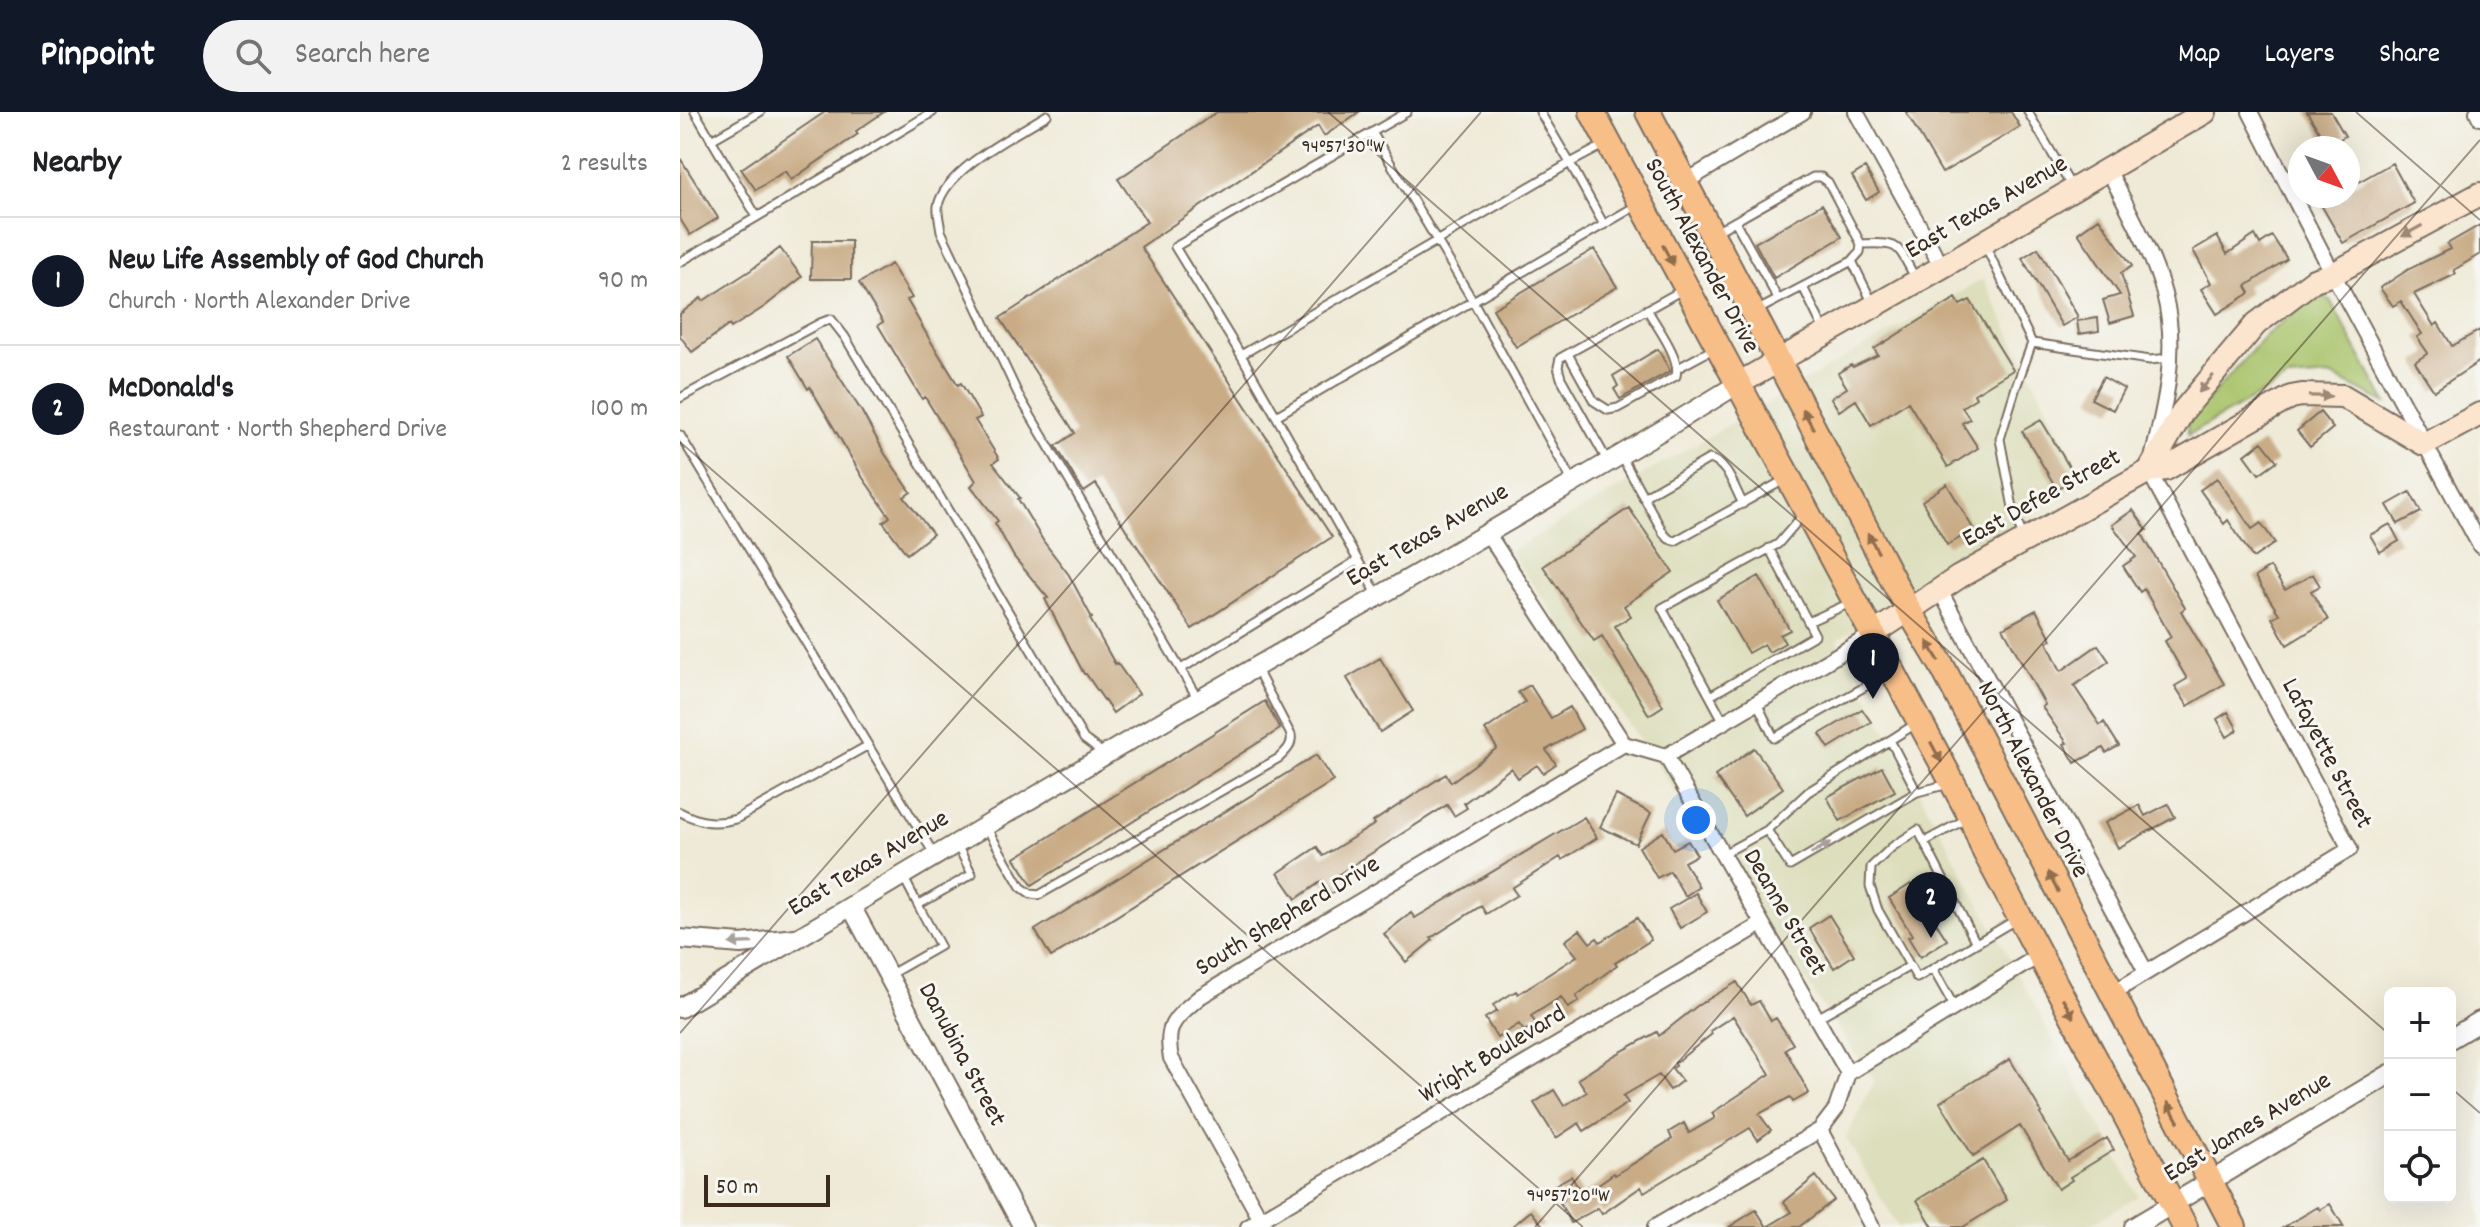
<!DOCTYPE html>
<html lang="en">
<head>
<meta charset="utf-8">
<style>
  :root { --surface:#fff; --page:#f2f2f2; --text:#202124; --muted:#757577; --line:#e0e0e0; --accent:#111827 }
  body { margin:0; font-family:Dekko,sans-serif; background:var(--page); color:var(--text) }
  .controls { position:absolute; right:24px; bottom:24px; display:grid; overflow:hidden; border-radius:12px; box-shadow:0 8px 32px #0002 }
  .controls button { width:72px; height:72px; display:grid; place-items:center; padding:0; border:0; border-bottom:2px solid var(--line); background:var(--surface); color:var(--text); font:40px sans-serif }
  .compass { position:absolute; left:1608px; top:24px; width:72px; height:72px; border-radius:50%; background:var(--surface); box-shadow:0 8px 32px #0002; rotate:131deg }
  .scale { position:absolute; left:24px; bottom:20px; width:126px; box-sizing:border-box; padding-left:8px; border:4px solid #3b2a1e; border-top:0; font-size:22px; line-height:28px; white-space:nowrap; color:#3b2a1e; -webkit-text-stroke:6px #f6f6f2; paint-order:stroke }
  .you { position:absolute; left:1016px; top:708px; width:28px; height:28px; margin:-20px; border:6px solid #fff; border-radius:50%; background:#1a73e8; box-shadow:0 0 0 12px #1a73e833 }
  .badge { display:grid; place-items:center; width:52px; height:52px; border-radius:50%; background:var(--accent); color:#fff; font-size:26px; font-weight:700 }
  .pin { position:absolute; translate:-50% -66px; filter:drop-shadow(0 2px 4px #0008) }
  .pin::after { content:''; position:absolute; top:42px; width:28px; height:24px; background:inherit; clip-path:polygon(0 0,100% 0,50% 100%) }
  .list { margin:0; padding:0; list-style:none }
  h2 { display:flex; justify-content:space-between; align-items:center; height:104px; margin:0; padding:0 32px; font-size:34px }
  h2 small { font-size:26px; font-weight:400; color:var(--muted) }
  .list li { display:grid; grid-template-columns:52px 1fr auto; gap:24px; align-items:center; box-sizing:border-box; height:128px; padding:0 32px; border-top:2px solid var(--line) }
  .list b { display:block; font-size:30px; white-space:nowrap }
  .list p { margin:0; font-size:26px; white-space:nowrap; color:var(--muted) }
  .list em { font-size:26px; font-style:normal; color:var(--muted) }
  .icon { flex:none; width:44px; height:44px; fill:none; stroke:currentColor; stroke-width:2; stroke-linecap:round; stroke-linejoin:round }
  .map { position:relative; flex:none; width:1800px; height:1115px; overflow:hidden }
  header { display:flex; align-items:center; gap:48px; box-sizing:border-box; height:112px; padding:0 40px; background:var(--accent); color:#fff }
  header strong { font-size:38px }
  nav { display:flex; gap:44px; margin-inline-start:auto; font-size:28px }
  .search { width:560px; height:72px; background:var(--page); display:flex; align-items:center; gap:20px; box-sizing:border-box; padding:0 28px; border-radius:44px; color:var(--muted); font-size:30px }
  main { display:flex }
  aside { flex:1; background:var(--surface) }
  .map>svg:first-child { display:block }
  .built { fill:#dddebc }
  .green { fill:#a7c268; stroke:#717643; stroke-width:2 }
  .building { fill:#c9ac86 }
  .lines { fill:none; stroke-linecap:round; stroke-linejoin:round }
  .service-casing { stroke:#7a6d5f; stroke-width:11 }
  .minor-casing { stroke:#7a6d5f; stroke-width:18 }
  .tertiary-casing { stroke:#7a6d5f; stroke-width:22 }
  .secondary-casing { stroke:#7a6d5f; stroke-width:26 }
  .primary-casing { stroke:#7a6d5f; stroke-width:28 }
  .service { stroke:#fff; stroke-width:7 }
  .minor { stroke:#fff; stroke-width:14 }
  .tertiary { stroke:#fff; stroke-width:18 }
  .secondary { stroke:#fce5cf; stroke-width:22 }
  .primary { stroke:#f7be88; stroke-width:24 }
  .oneway { fill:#9c8876 }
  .oneway2 { fill:#906d4e }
  .oneway3 { fill:#a79f9a }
  .ticks { fill:none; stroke:#3b2a1e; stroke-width:2; stroke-opacity:0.45 }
  .labels { text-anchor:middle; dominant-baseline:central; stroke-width:6; stroke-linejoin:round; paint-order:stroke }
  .street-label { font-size:26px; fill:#3b2a1e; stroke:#f6f6f2 }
  .ticks-label { font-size:20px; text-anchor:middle; fill:#3b2a1e; stroke:#f6f6f2; stroke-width:6; stroke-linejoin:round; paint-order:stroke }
</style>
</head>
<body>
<header>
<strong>Pinpoint</strong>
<div class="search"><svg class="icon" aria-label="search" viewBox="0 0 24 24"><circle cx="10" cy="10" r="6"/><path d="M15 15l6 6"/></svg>Search here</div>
<nav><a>Map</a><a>Layers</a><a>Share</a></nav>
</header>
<main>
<aside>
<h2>Nearby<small>2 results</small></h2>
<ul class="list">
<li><span class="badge">1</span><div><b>New Life Assembly of God Church</b><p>Church · North Alexander Drive</p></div><em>90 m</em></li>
<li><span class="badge">2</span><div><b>McDonald's</b><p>Restaurant · North Shepherd Drive</p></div><em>100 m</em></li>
</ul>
</aside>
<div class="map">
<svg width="1800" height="1115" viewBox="0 0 1800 1115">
  <rect width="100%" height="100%" fill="#f6f6f2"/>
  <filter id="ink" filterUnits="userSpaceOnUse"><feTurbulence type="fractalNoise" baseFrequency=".0125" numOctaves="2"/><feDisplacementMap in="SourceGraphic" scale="16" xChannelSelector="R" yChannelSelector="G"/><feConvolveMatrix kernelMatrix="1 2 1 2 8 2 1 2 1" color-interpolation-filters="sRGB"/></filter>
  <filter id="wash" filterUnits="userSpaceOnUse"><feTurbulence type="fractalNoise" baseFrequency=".006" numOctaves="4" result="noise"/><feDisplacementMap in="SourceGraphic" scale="32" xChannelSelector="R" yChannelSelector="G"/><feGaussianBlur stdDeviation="1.8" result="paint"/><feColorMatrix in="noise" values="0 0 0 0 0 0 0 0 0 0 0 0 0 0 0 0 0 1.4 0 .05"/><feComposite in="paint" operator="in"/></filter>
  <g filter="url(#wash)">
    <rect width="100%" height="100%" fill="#efead7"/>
    <!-- built -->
    <path class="built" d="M1303,167L1404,368L1157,528L1458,1084L1406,1115H1218L1166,1026L1194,969L830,439Z"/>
    <!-- green -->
    <path class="green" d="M1638,182L1650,188L1706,291L1652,264L1608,267L1508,323L1507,311L1586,223Z"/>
    <g id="blocks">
      <!-- building -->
      <path class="building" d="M145,0H204L176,19L178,22L111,68L105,59L76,78L61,57Z
        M537,0H679L644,24L638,14L461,135L652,425L512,517L416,372L404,380L396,368L376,334L395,321L320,206L467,110L438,67Z
        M1226,0H1331L1340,15L1262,61Z
        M1627,0H1651L1665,24L1648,34Z
        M0,46L38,106L10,123L0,107Z
        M1712,51L1734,91L1663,131L1636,84H1668V76Z
        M1185,56L1199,80L1186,88L1172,64Z
        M1142,92L1162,125L1094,166L1075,131Z
        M1419,106L1452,154L1441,161L1454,204L1430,211L1423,188L1440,183L1398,121Z
        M1800,113V142L1774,158L1776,162L1734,182L1754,214L1758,211L1772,234L1800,218V249L1754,279L1735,250L1748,241L1737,225L1742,222L1721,189L1713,194L1700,176L1729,157L1770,137L1767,132Z
        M1575,123L1580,132L1592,124L1607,147L1566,174L1570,181L1537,202L1521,177L1531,171L1513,138L1537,124L1547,142Z
        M132,129H171V167H131Z
        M100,136L122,165L84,195L51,216L49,213L12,240L0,224V202L21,186L23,189L71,158Z
        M1358,136L1398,205L1382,214L1342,146Z
        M914,137L937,175L836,235L813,197Z
        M211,152L232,186L227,188L250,228L278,273L281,271L301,305L295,308L319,347L313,351L340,386L338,387L364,430L389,463L412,506L410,507L435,552L437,551L459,582L433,601L406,562H404L365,487L368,486L334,445L315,411L318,409L291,374L296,369L245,285L242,287L198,213L203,210L179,171Z
        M1276,186L1280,193L1290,188L1333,258L1294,282L1296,286L1282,295L1290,307L1282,311L1298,336L1268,355L1228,290L1191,313L1176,288L1159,299L1151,286L1167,276L1158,261L1171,253L1173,255L1198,243L1194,237Z
        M1418,206L1419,219L1399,222L1397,209Z
        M135,227L182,300L205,342L231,380L224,385L253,422L227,442L203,410L210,405L183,366L130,275L128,277L108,244Z
        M978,237L990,259L940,287L934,277L938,274L933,264Z
        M1423,265L1444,277L1433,298L1411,287Z
        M1640,300L1653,316L1630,335L1617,319Z
        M1361,308L1396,366L1377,377L1342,319Z
        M1582,330L1597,349L1579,362L1565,343Z
        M1537,366L1572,417L1581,411L1595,431L1573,446L1548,408L1544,412L1520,378Z
        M1267,372L1294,418L1267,433L1242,389Z
        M1730,380L1741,400L1718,412L1707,393Z
        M949,396L993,460L944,494L951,504L935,514L983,594L969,603L922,524L914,529L863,454Z
        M1453,398L1467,418L1462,422L1505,496L1501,499L1544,572L1508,594L1495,574L1507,567L1485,529L1491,525L1464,477L1460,480L1443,454L1456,445L1432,413Z
        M1710,412L1719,429L1700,440L1690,423Z
        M1590,455L1605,478L1633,462L1640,474L1631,479L1648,508L1607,533L1592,506L1599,502L1575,465Z
        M1079,464L1110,518L1100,523L1105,531L1089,540L1084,532L1068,541L1037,488Z
        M1356,498L1372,528L1367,530L1381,559L1418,533L1429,549L1394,574L1420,613L1424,610L1439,634L1426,641L1423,636L1395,651L1384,632L1387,631L1362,595L1365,593L1323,516Z
        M700,546L733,599L700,620L667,566Z
        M850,573L871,606L890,595L902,617L866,638L876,652L863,661L857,653L838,666L831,656L784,691L787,696L774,704L767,693L656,764L663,774L651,782L642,769L616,787L598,761L637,735L643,744L695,712L693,710L766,662L771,670L817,636L805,618L845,590L838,580Z
        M585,589L600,617L352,773L335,746Z
        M1182,597L1191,610L1149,636L1140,622Z
        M1548,600L1558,618L1547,625L1537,607Z
        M1074,636L1103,676L1064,704L1035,664Z
        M636,643L653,669L371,845L355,818Z
        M1202,655L1215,679L1160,709L1147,685Z
        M936,683L971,701L956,732L920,715Z
        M1488,692L1495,705L1438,736L1425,711L1459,693L1465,704Z
        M904,705L917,726L882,748L880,745L832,776L837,783L806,802L801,794L751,826L753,828L726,850L704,822L731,801L735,806Z
        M983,720L993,737L1008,729L1017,743L1004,750L1019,775L1005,784L990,759L977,766L959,735Z
        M1231,772L1267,828L1240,845L1228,825L1232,823L1209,786Z
        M1016,781L1027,800L1000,816L989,797Z
        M1149,803L1174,843L1154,856L1129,816Z
        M957,806L971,828L935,851L937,853L896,884L899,889L888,896L881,885L851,904L856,912L844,919L839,912L817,926L805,906L817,899L813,893L836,879L838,882L897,844L885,829L900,818L910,831L917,826L920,830Z
        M1057,870L1071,893L1079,889L1091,909L1096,906L1113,932L1105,937L1129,981L1113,990L1110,985L1079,1002L1091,1018L1078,1028L1070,1016L964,1080L961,1075L922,1102L918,1096L891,1111L880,1091L884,1088L875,1073L891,1064L903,1083L934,1061L935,1063L992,1027L989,1020L1004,1011L1009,1021L1035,1006L1032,1001L1090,962L1053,904L1030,919L1032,922L995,951L996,954L992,956L1002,969L990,978L979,963L943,984L948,991L904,1019L899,1011L876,1026L854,991L874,978L884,994L907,980L898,967L935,943L977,920L979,924L1017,894Z
        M1330,947L1362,1001L1360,1002L1388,1049L1427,1026L1434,1038L1390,1065L1392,1068L1378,1077L1340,1014L1293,1044L1260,990Z
        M1303,1048L1327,1088L1283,1115H1253L1237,1088Z
        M1136,1064L1154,1088L1119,1115H1087L1112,1100L1104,1090Z
        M1650,1092L1664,1115H1604L1638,1095L1640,1098Z
        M1076,1098L1087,1115H1049Z
        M851,1099L864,1115H831Z"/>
    </g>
  </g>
  <g filter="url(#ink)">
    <use href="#blocks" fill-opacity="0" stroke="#7a6d5f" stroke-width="2"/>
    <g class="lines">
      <!-- service casing -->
      <g class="service-casing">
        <path id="service" d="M15,0L77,105L253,0
          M860,0L890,51L926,32
          M1348,0L1391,74
          M367,3C337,22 265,57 258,94C257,101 260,111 261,119L339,284L518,587
          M692,20L793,189L892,369
          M31,28L80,0
          M1055,109L1098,187
          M1034,121L1133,65H1141L1148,70L1181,132L1180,140L1172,149L1078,198
          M1181,132C1223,130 1216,133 1236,167
          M1305,133L1352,231L1470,248L1489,246
          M1172,149L1193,192
          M0,150L77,105
          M1123,175L1145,220
          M888,242L914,289L928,298L938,296L996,264C1001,245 976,214 967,197
          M561,243L495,135L727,0
          M998,256L1035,236
          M0,286L140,211L151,207L165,225L404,627L424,642
          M596,304L561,243L890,51L924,113
          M0,323L254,742
          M941,344L984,422L989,427L995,429L1106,367
          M928,350L881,266L878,255L880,246L1004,177
          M963,385L1029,347C1047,350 1055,377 1063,392
          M1343,425L1334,401L1320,327L1336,275L1352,231
          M697,482L596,304L959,92
          M1128,510L1170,491
          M501,557L678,448
          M1030,584L1135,523L1089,436
          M1077,591L1094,626L1211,560
          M1044,610L982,496L1098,432L1122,404
          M1210,628L1237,680
          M0,700C19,710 35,713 56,707L187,634
          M306,715L341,775L351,782L359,783L599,646C606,639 613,633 611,623L576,556
          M1087,718L1110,754L1237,680L1269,672
          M1244,730L1288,706
          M1043,742L1087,718L1128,680L1234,613
          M224,766L238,793
          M1296,831L1238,718L1212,735L1191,755L1190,774L1198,798L1237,866L1337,807
          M1253,857L1275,896
          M209,863L260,834L238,793L292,762L277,733
          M1137,906L1230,854"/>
      </g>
      <!-- minor casing -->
      <g class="minor-casing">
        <path id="minor" d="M1176,0L1262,155
          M1570,0L1653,162L1800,434
          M1797,0L1800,6
          M1428,57C1446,94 1474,143 1484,182C1500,240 1483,302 1469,359L1670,737L1431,882
          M1005,70L1123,0
          M808,422L944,632L986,644L1168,961L1156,997L1140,1018L975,1115
          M1259,477L1466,860
          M986,644L1193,522
          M1168,961L1360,843
          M1140,1018L1192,1115
          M568,1115L1082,812
          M585,1115L491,946C484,912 496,905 521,884L944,632"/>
      </g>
      <!-- tertiary casing -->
      <g class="tertiary-casing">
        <path id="tertiary" d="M172,796L343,1115
          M0,827L61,832L115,826
          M0,896C142,813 283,727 425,643C635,519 850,400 1058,272
          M1770,927L1800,909
          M1454,1115L1710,962"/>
      </g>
      <!-- secondary casing -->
      <g class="secondary-casing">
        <path id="secondary" d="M1058,272L1262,155L1525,0
          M1469,359L1486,357L1611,285L1622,283L1663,284L1744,332L1800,302
          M1193,522L1279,465L1469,359L1503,299L1576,212L1634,168L1653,162L1800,82"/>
      </g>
      <!-- primary casing -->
      <g class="primary-casing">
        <path id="primary" d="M912,0L1291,705L1305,740L1505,1115
          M968,0L1228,497L1261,552L1554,1115"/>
      </g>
      <!-- service -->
      <use href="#service" class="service"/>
      <!-- minor -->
      <use href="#minor" class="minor"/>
      <!-- tertiary -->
      <use href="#tertiary" class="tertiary"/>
      <!-- secondary -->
      <use href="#secondary" class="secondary"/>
      <!-- primary -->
      <use href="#primary" class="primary"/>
    </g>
    <!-- one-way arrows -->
    <defs><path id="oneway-solid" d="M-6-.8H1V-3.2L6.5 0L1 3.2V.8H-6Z" transform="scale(2)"/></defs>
    <g class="oneway">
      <use href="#oneway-solid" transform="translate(1732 119) rotate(151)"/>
      <use href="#oneway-solid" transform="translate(1526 272) rotate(130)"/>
      <use href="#oneway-solid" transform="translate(1640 284) rotate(1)"/>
    </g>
    <g class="oneway2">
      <use href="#oneway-solid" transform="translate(988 143) rotate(62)"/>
      <use href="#oneway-solid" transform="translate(1128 307) rotate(-118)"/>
      <use href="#oneway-solid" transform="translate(1193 431) rotate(-118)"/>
      <use href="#oneway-solid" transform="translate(1253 539) rotate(-121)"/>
      <use href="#oneway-solid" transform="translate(1256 640) rotate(62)"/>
      <use href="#oneway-solid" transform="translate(1373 770) rotate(-117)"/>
      <use href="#oneway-solid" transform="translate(1388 896) rotate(62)"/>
      <use href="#oneway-solid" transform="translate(1493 1000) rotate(-118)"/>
    </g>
    <g class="oneway3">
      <use href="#oneway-solid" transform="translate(1141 736) rotate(-30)"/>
      <use href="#oneway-solid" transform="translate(61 831) rotate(178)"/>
    </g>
  </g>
  <!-- ticks -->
  <path class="ticks" d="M648,0L1710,923M1676,0L1800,108M0,330L903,1115M0,921L801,0M1770,975L1800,1001M855,1115L1800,28"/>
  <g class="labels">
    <!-- street labels -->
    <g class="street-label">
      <text transform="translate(1307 96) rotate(-30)">East Texas Avenue</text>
      <text transform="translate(1021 144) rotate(62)">South Alexander Drive</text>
      <text transform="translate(1362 387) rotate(-29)">East Defee Street</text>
      <text transform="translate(748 424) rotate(-30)">East Texas Avenue</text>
      <text transform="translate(1646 642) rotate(62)">Lafayette Street</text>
      <text transform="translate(1352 668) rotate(63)">North Alexander Drive</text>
      <text transform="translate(189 752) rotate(-31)">East Texas Avenue</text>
      <text transform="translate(1104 801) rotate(60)">Deanne Street</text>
      <text transform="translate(608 805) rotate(-31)">South Shepherd Drive</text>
      <text transform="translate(281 943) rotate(62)">Danubina Street</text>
      <text transform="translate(813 943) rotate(-31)">Wright Boulevard</text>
      <text transform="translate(1568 1016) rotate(-31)">East James Avenue</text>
    </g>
  </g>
  <g class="ticks-label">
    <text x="663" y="40">94°57'30"W</text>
    <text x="888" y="1089">94°57'20"W</text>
  </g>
</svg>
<div class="controls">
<button>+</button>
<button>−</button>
<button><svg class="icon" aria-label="locate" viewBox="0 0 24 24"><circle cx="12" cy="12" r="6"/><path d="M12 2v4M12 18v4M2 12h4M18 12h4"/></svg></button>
</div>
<svg class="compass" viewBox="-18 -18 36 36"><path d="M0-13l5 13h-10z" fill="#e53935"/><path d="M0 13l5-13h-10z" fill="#757577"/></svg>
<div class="scale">50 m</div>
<div class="you"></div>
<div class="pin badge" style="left:1193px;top:587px">1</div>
<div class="pin badge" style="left:1251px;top:826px">2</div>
</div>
</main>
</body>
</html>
